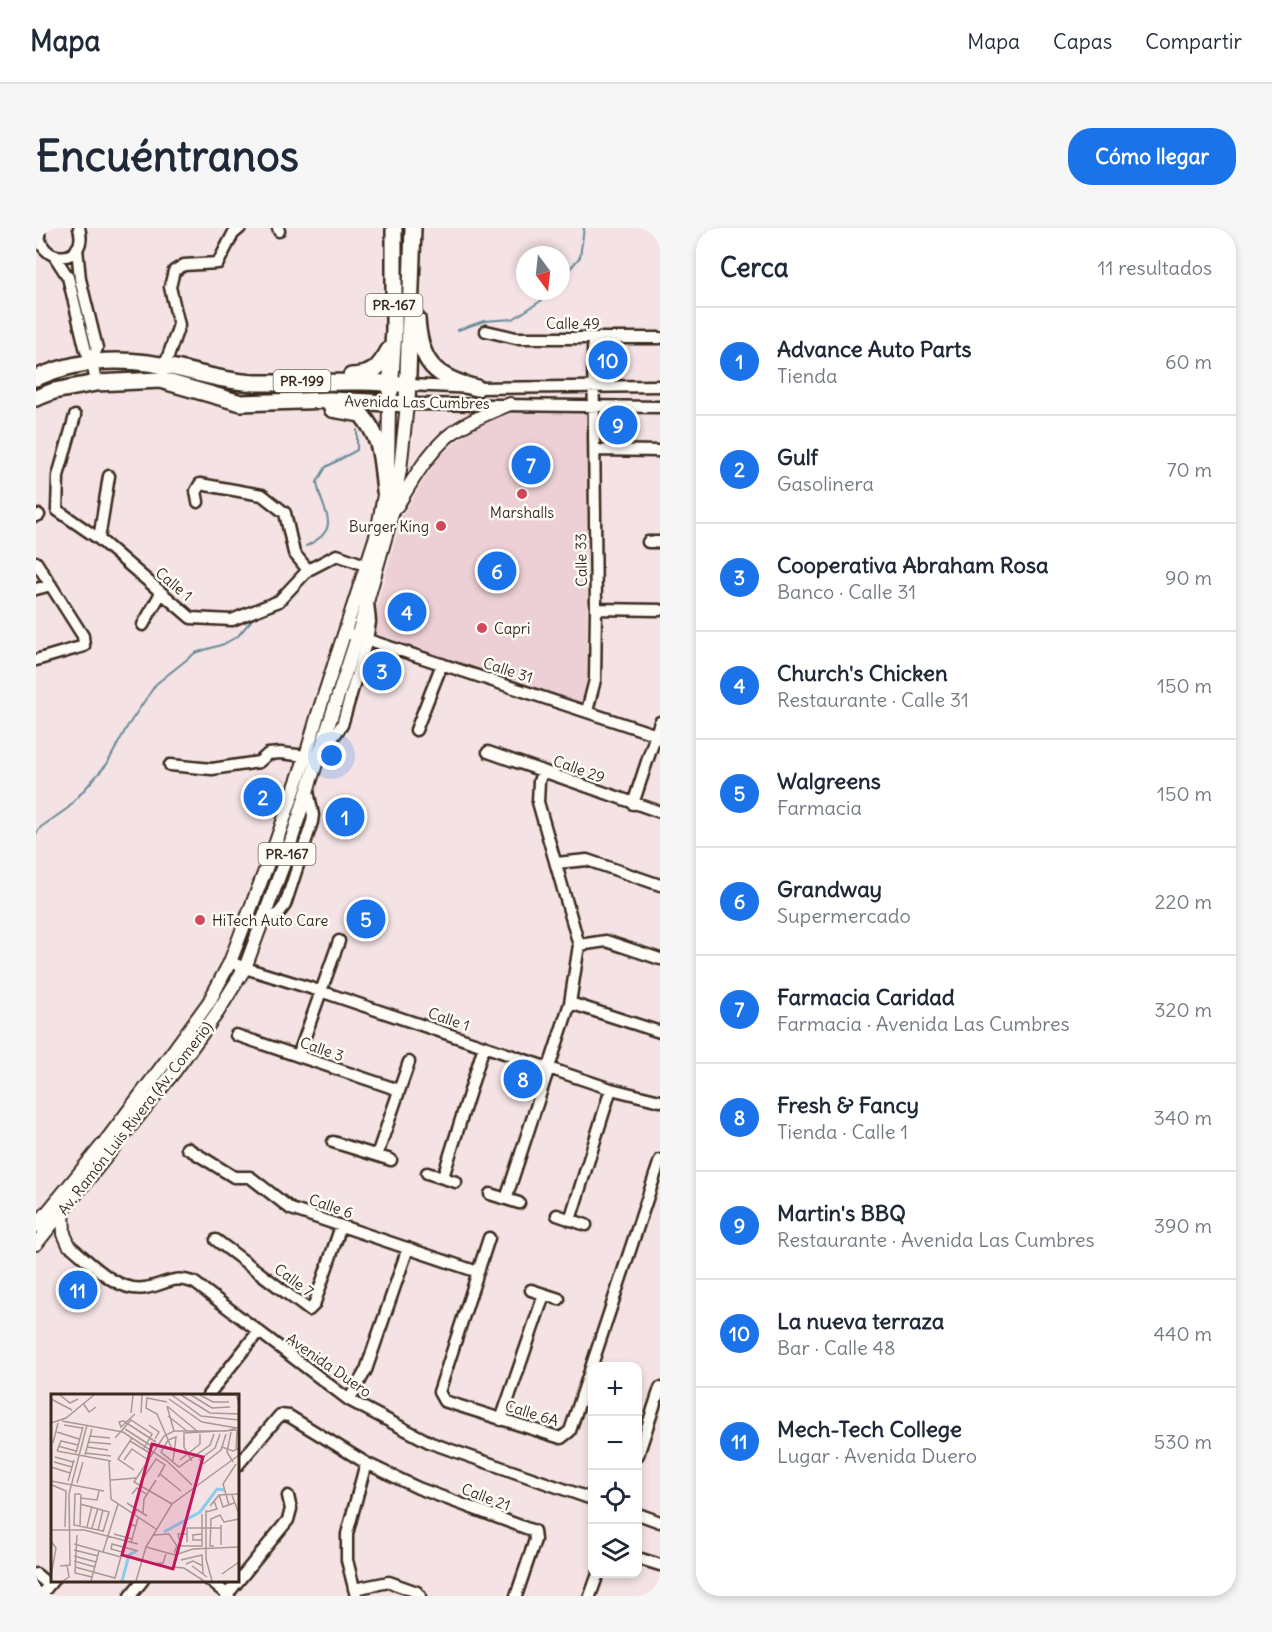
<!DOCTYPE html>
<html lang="es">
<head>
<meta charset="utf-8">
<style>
  :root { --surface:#fff; --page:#f6f6f7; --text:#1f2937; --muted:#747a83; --line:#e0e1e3; --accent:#1a73e8 }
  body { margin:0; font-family:Delius,sans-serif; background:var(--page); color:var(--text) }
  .controls { position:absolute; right:18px; bottom:18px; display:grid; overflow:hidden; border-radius:12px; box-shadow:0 3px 9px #0003 }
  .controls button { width:54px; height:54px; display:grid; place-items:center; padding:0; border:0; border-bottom:2px solid var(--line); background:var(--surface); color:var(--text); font:30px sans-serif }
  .compass { position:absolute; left:480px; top:18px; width:54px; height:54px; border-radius:50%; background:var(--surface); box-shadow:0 3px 9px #0003; rotate:165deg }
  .you { position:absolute; left:296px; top:528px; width:21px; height:21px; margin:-15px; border:4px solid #fff; border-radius:50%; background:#1a73e8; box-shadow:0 0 0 9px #1a73e833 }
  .badge { display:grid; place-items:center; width:39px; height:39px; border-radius:50%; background:var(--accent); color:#fff; font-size:20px; font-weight:700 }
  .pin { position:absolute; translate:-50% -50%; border:3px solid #fff; box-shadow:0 2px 6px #0006 }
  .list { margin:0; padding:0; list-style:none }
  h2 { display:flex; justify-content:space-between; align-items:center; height:78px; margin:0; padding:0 24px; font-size:26px }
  h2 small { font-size:20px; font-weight:400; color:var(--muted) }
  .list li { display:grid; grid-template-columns:39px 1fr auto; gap:18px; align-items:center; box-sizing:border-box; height:108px; padding:0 24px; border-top:2px solid var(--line) }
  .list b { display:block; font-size:22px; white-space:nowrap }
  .list p { margin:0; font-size:20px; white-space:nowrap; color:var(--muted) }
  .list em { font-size:20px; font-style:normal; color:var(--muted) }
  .icon { flex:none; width:33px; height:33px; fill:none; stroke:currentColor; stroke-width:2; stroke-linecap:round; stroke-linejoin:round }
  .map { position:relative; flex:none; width:624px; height:1368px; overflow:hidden; border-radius:24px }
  header { display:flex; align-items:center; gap:36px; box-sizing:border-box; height:84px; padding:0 30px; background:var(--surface); border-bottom:2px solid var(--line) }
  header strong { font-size:28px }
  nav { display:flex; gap:33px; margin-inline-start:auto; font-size:21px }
  .intro { display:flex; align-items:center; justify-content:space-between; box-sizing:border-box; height:144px; padding:0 36px }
  h1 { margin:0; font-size:42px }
  .button { padding:15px 27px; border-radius:24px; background:var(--accent); color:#fff; font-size:21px; font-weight:700 }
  main { display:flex; gap:36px; padding:0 36px }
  aside { flex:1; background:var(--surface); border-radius:24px; box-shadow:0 3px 9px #0003 }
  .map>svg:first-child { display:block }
  .built { fill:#edd0d6 }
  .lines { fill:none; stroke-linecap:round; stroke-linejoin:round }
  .stream { stroke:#6a8c99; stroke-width:2 }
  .minor-casing { stroke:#3b2a1e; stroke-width:15 }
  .major-casing { stroke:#3b2a1e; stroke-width:16 }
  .highway-casing { stroke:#3b2a1e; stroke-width:20 }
  .minor { stroke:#fdfcf7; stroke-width:10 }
  .major { stroke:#fdfcf7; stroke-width:12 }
  .highway { stroke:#fdfcf7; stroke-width:15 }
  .poi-dot { fill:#d1495b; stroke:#fdfcf7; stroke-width:2 }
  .labels { text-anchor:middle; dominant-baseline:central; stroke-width:5; stroke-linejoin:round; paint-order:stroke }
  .shield { fill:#fdfcf7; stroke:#75695f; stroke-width:1.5 }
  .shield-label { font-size:14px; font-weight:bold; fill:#3b2a1e }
  .street-label { font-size:15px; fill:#3b2a1e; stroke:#fdfcf7 }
  .poi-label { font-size:15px; fill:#3b2a1e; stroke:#fdfcf7; text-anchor:start }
  .inset-river { fill:none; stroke:#8acdeb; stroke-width:3 }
  .inset-road { fill:none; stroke:#aa9895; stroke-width:1.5 }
  .view { fill:#c2185b; fill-opacity:0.15; stroke:#c2185b; stroke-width:3 }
  .inset-edge { fill:none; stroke:#3b2a1e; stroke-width:3 }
</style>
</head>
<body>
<header>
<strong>Mapa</strong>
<nav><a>Mapa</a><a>Capas</a><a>Compartir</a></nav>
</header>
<div class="intro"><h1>Encuéntranos</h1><a class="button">Cómo llegar</a></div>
<main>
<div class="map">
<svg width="624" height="1368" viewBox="0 0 624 1368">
  <rect width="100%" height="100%" fill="#f4e2e4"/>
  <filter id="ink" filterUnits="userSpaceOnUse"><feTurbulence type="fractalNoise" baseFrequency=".0167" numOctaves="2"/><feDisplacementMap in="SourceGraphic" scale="12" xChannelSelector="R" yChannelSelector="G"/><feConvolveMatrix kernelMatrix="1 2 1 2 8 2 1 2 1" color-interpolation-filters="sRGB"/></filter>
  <g filter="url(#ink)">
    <!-- built -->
    <path class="built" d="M474,184L551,186V454L545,486L331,416L366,288L404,227L437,201Z"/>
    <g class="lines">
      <!-- stream -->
      <path class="stream" d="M525,51L544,29L548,0
        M422,102L448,93L477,91L511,69L516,63
        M270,318C309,299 285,285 281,254L290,239L321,222V202
        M0,606L5,599L32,580L71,536L91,499L120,456L159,425L188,416L202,408L219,388"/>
      <!-- minor casing -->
      <g class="minor-casing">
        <path id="minor" d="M3,0C0,39 54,37 43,0
          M242,0L243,3
          M41,20L44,51L61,120L56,133
          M19,29L32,49L50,123L56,133L60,155
          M450,103L480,110H624
          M127,143L143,97L134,59L138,43L148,37L182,35L197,6L204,0
          M372,157L441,160L624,158
          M371,176L624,179
          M39,188L22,248L21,282L63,311L155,390L196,392L243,373L272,342L301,327L332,338
          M559,222L624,223
          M162,274L160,263L164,256L226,267L249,285L258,325L272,342
          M0,288L3,287
          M63,311L73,248
          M612,314H624
          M0,334L47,408L48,418L0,432
          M0,361L15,357
          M560,381L624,382
          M107,397L125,365
          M314,406L624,508
          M551,483L559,452L560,381L557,110
          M380,502L406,436
          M286,516L298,508L306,497L331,412L334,394L332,374
          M452,524L624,584
          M134,537L176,541L223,534L232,526L244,525L270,528
          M597,576L624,494
          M520,635L551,632L624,657
          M225,695L243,685L249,677L276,594L277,587L272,563
          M543,717L570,713L624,731
          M194,734L209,740L284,763L575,861L624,873
          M534,775L624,804
          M200,807L363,862
          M262,828L303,713
          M297,914L355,932
          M151,920L198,949H214L255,981L442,1044
          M341,927L373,834
          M391,945L420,954
          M407,949L448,818
          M454,966L483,975
          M470,971L534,775L543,717L502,574L503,553L507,543
          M521,987L550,997
          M534,992L575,861
          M453,1010L403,1164L408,1173L525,1210L534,1203L624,932
          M180,1012L273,1082L278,1077L305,998
          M33,1017C53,1033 81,1065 109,1060C130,1057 136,1046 159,1055L313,1172L395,1215L556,1271
          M495,1062L523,1071
          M172,1167L222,1104
          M313,1172L330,1142L372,1020
          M465,1192L508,1067
          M602,1227L624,1160
          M201,1238L244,1187L253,1188L330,1235L382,1260L498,1303L499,1312L480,1368
          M602,1286L624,1294
          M605,1331L624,1337
          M0,1346L13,1357
          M173,1352L193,1368
          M318,1361L353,1354L381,1364L384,1368
          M4,1368L17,1352
          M94,1368L107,1352
          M190,1368L252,1292L255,1281L252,1268
          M320,1368L311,1332V1306L330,1235
          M554,1368L562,1346"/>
      </g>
      <!-- major casing -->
      <g class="major-casing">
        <path id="major" d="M361,278C376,253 390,228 411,209C429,194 453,185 474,176
          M27,982L28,1006L33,1017
          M0,998L72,910L127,837L173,774L194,734L240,614L270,528L282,486L341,305L352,245L353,176
          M0,1016L138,844L181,785L209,740L248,635L321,409L356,286L364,242L371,176"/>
      </g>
      <!-- highway casing -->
      <g class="highway-casing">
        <path id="highway" d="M381,91C384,135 399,150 441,160
          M315,148C337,147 343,140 353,122
          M0,150C46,129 95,129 144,141C169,147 194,154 220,155C271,156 322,151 372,157
          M354,164L358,102V0
          M0,170L18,163L60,155L124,152L205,175L295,172L371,176L377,0
          M296,181L325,186C347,212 345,231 349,263"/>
      </g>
      <!-- minor -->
      <use href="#minor" class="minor"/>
      <!-- major -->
      <use href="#major" class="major"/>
      <!-- highway -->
      <use href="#highway" class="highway"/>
    </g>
  </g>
  <!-- markers -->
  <g class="poi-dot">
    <circle cx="486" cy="266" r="6"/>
    <circle cx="405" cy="298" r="6"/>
    <circle cx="446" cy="400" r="6"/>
    <circle cx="164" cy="692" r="6"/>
  </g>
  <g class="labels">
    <!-- shield labels -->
    <g class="shield">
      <rect x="329.5" y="66" width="57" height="22" rx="4.5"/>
      <rect x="237.5" y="142" width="57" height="22" rx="4.5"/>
      <rect x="222.5" y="615" width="57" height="22" rx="4.5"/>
    </g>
    <g class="shield-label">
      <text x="358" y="77">PR-167</text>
      <text x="266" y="153">PR-199</text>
      <text x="251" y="626">PR-167</text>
    </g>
    <!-- street labels -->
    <g class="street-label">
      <text x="537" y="95">Calle 49</text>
      <text transform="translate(381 174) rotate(1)">Avenida Las Cumbres</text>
      <text transform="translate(545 332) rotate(-91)">Calle 33</text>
      <text transform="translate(138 356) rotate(40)">Calle 1</text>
      <text transform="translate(472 442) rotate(18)">Calle 31</text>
      <text transform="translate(543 541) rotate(20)">Calle 29</text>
      <text transform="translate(413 791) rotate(19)">Calle 1</text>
      <text transform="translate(286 821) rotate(19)">Calle 3</text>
      <text transform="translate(99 890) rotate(-52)">Av. Ramón Luis Rivera (Av. Comerío)</text>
      <text transform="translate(295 978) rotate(19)">Calle 6</text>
      <text transform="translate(258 1052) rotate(37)">Calle 7</text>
      <text transform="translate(293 1137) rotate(35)">Avenida Duero</text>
      <text transform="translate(496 1185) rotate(17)">Calle 6A</text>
      <text transform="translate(450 1269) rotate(21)">Calle 21</text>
    </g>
    <!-- poi labels -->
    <g class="poi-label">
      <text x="486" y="284" text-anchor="middle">Marshalls</text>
      <text x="393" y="298" text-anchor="end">Burger King</text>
      <text x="458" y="400">Capri</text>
      <text x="176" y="692">HiTech Auto Care</text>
    </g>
  </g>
  <!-- overview -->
  <g transform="translate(15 1166)">
    <rect width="188" height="188" fill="#f4e2e4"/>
    <path class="inset-river" d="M113,138L149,118L166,95L173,96M71,187L78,161L85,157"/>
    <path class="inset-road" d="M9,1L19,9L27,5M121,1L150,22L188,26M130,1L159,19L188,20M140,1L161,14L179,13M149,1L162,8H178M159,1H185L188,9M0,5L21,16M118,5L151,28L186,34M116,8L96,4L95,14L106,20L121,55L126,57M32,9L38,18L45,13M116,12L146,37M116,12L123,37M80,19L82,1M90,19L91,1M117,22L136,37M11,27L72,38L116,67L141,91M74,28L105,48M74,28L73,27H72L68,28L70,33L84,20M0,29L15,24L43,1M13,31L31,34M98,31L108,38L104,45M74,35L102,53M6,38L28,45M180,38L176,58L182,68M132,39L187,36M133,40V53L141,67M39,42L59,44M64,44L80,26L101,40L92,56M81,44L67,65L83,76M79,47L97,58M37,48L60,50M2,49L7,29M7,52L25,57M36,53L57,56M171,53L182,57L188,54M185,56L186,36M6,57L60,67M6,57L10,47L27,51M25,59L32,33M34,59L60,62M34,61L41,35M4,63L22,68M73,66L81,55L97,66M129,66L149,50V40M148,66L164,54L169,40M58,67L60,105L105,135M122,67L125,43L117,46L110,58L128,73L159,51L163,40M3,68L21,73M152,70L170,56L175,40M0,73L19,79M109,80L130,97M60,86L85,84M0,87L53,97M17,87L23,66M26,89L32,68M89,89L105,65L114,71L107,83M1,91L15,97L14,133M29,100H24L23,131L52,137M81,100L86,94L95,100M168,101L172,113L183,109M181,101L188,120M29,104L46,106L48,97M76,109L96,122M29,110L58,118L52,138M121,110L83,88L113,42L123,37H176L188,33M178,111L172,90L185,70M159,112L168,101L188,100M155,116V165L161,187M155,118L166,115L163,107M92,120L93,105L105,86M170,131V151M29,132L30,100M84,132L79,130L86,115M36,133L41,112M41,134L47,114M0,136H33L87,150M47,136L52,116M63,140L81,145M26,141L24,179L41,183M103,141L118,140L126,152L123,159M151,146H142V141L151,140M0,147L5,154L0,182M136,148V134H170M80,149L87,124M23,150L70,163M128,152H151V120M130,152L127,140H136M163,152H159L160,125L169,121L173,128L188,125M95,153L121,110L188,61M23,156L47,162M52,158L67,110M71,158L60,155L61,150L87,157M23,162L45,168M130,166L151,161L152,180M23,167L44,173M102,170L112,169L115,160M135,170L142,167L152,172M9,172L19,171L18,100L36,31M141,172L156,183M24,173L64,184L73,152M122,173L133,174L153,187M171,180L188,168M12,187L18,183L16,171M40,187L48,157M85,187L95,153L124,161L142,155L188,153"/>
    <path class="view" d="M101,50L152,63L122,175L71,161Z"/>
    <rect width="188" height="188" class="inset-edge"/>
  </g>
</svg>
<div class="controls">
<button>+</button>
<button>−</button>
<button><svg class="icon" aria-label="locate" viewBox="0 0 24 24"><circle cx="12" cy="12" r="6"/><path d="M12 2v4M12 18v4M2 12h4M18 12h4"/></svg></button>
<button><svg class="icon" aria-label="layers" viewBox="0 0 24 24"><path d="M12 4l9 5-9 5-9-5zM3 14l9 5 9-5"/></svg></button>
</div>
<svg class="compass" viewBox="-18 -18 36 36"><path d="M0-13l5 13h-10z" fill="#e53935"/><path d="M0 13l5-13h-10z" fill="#747a83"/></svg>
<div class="you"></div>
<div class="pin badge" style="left:309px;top:589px">1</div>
<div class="pin badge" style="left:227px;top:569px">2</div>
<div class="pin badge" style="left:346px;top:443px">3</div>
<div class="pin badge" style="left:371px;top:384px">4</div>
<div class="pin badge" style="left:330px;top:691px">5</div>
<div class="pin badge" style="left:461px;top:343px">6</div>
<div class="pin badge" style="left:495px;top:237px">7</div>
<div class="pin badge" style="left:487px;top:851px">8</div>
<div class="pin badge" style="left:582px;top:197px">9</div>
<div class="pin badge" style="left:572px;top:132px">10</div>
<div class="pin badge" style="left:42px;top:1062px">11</div>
</div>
<aside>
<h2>Cerca<small>11 resultados</small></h2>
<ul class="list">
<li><span class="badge">1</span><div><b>Advance Auto Parts</b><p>Tienda</p></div><em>60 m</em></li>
<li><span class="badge">2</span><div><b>Gulf</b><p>Gasolinera</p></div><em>70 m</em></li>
<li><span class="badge">3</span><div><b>Cooperativa Abraham Rosa</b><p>Banco · Calle 31</p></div><em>90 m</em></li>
<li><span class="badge">4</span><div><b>Church's Chicken</b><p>Restaurante · Calle 31</p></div><em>150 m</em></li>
<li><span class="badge">5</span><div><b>Walgreens</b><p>Farmacia</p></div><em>150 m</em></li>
<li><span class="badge">6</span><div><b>Grandway</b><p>Supermercado</p></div><em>220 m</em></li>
<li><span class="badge">7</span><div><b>Farmacia Caridad</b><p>Farmacia · Avenida Las Cumbres</p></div><em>320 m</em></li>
<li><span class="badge">8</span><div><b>Fresh &amp; Fancy</b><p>Tienda · Calle 1</p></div><em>340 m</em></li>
<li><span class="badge">9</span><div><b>Martin's BBQ</b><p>Restaurante · Avenida Las Cumbres</p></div><em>390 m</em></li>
<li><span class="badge">10</span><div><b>La nueva terraza</b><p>Bar · Calle 48</p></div><em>440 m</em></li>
<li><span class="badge">11</span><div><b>Mech-Tech College</b><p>Lugar · Avenida Duero</p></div><em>530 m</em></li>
</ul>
</aside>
</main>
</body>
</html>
